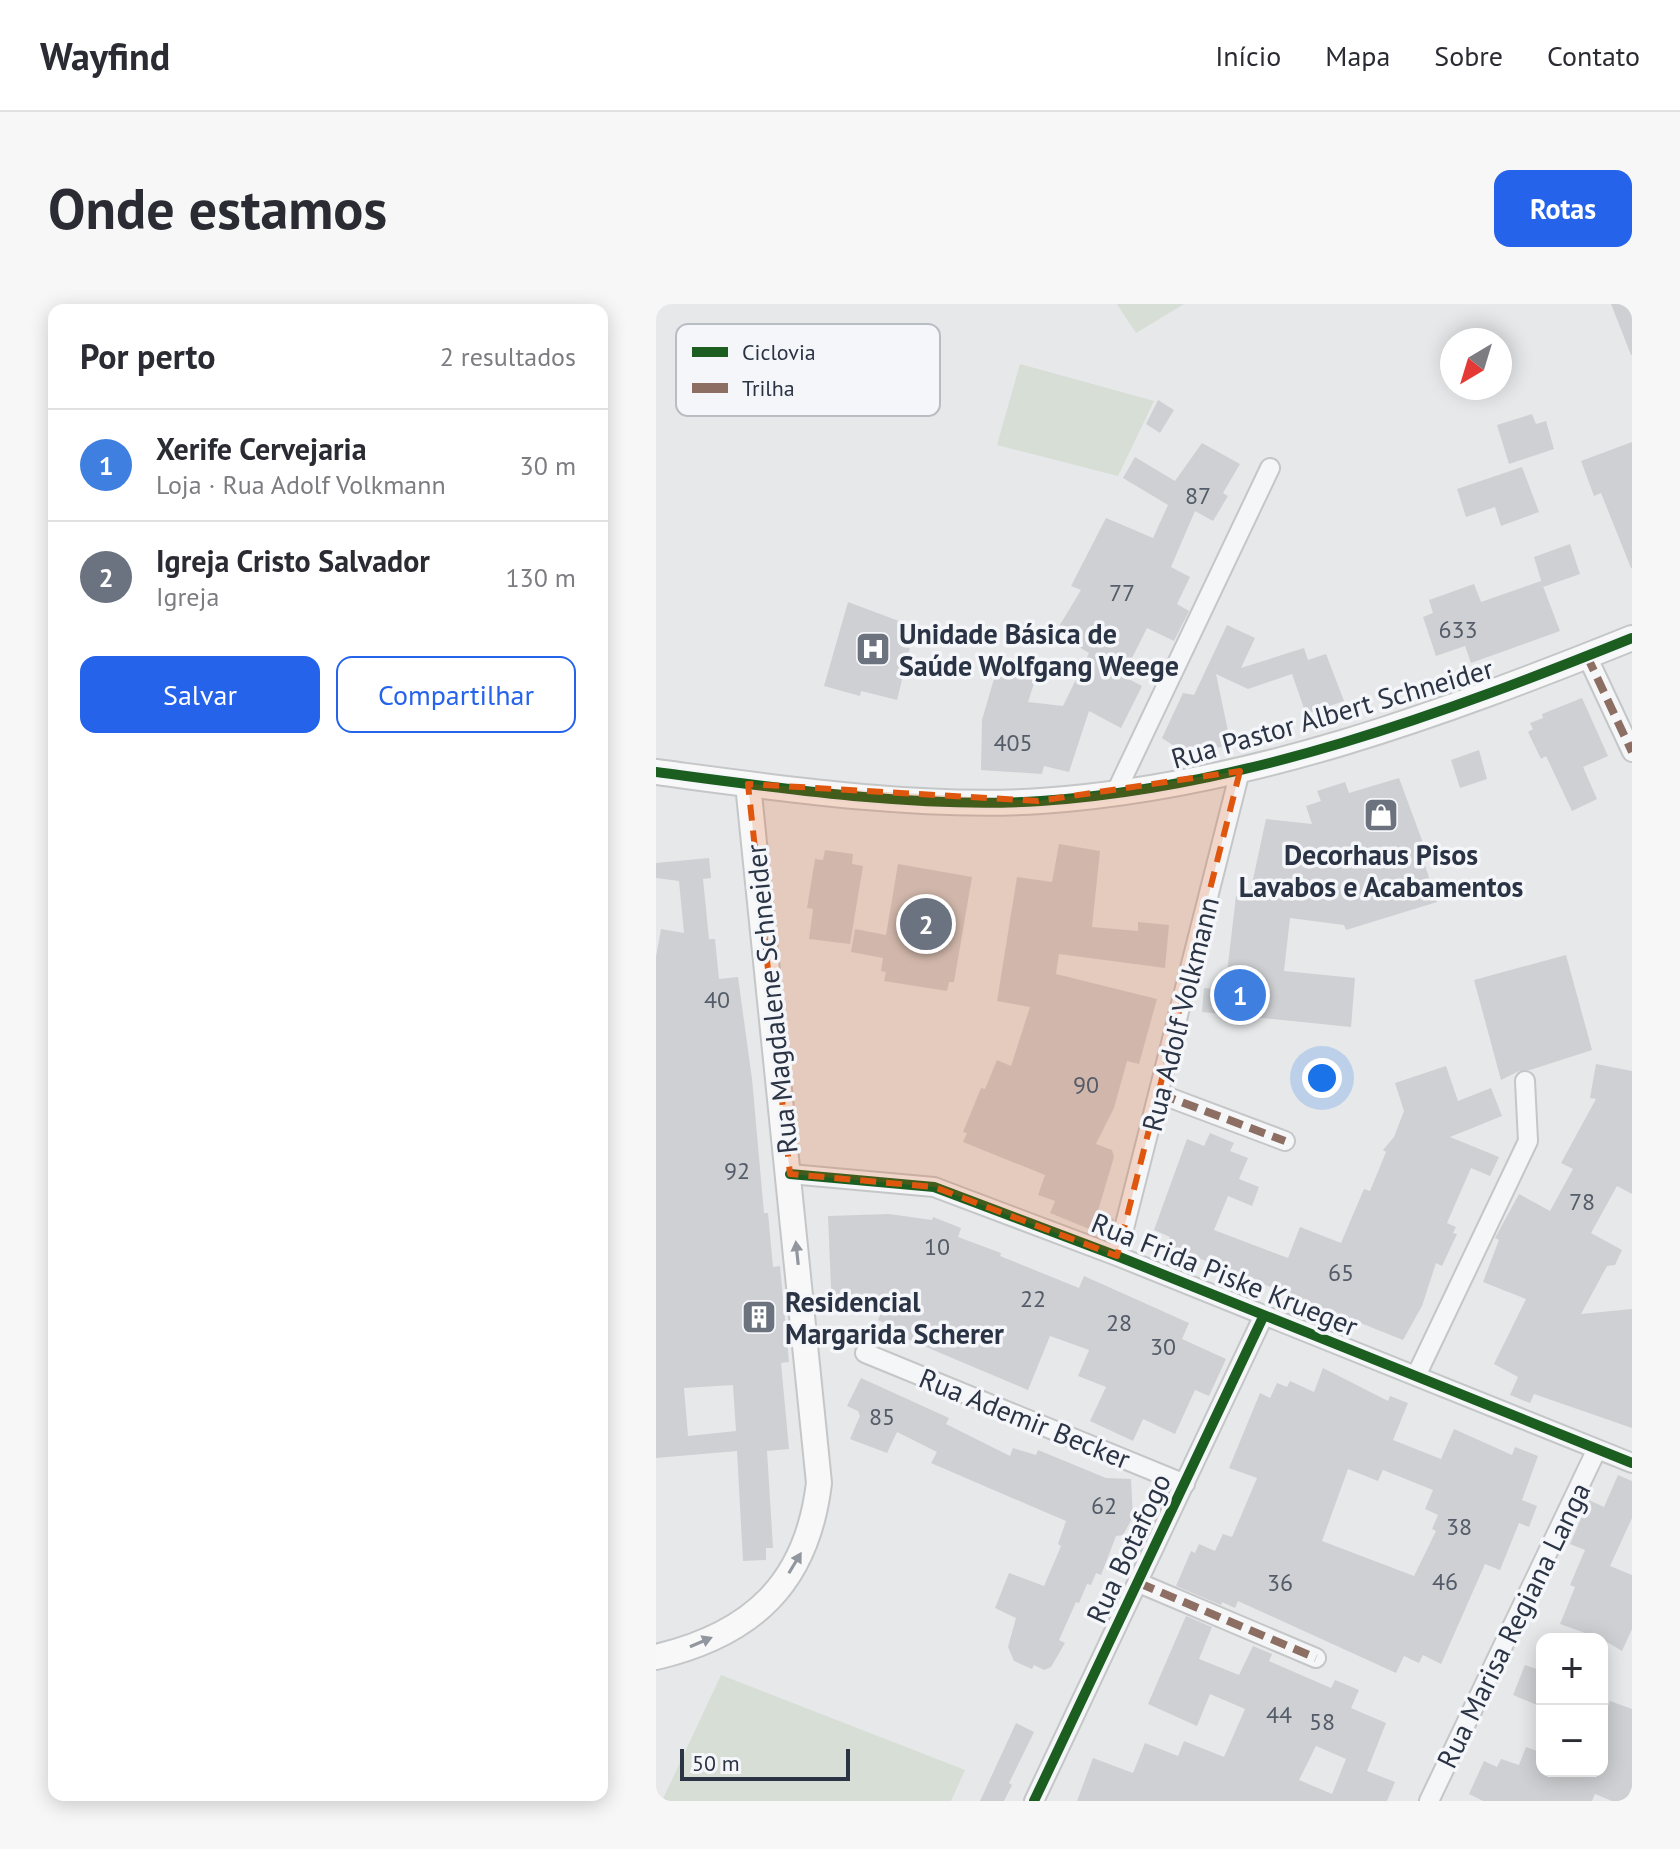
<!DOCTYPE html>
<html lang="pt">
<head>
<meta charset="utf-8">
<style>
  :root { --surface:#fff; --page:#f7f7f7; --text:#2b2b33; --muted:#7c7c81; --line:#e1e1e2; --accent:#2563eb }
  body { margin:0; font-family:"PT Sans",sans-serif; background:var(--page); color:var(--text) }
  .controls { position:absolute; right:24px; bottom:24px; display:grid; overflow:hidden; border-radius:16px; box-shadow:0 4px 20px #0003 }
  .controls button { width:72px; height:72px; display:grid; place-items:center; padding:0; border:0; border-bottom:2px solid var(--line); background:var(--surface); color:var(--text); font:40px sans-serif }
  .compass { position:absolute; left:784px; top:24px; width:72px; height:72px; border-radius:50%; background:var(--surface); box-shadow:0 4px 20px #0003; rotate:218deg }
  .scale { position:absolute; left:24px; bottom:20px; width:170px; box-sizing:border-box; padding-left:8px; border:4px solid #2b3445; border-top:0; font-size:22px; line-height:28px; white-space:nowrap; color:#2b3445; -webkit-text-stroke:6px #f4f6f9; paint-order:stroke }
  .you { position:absolute; left:666px; top:774px; width:28px; height:28px; margin:-20px; border:6px solid #fff; border-radius:50%; background:#1a73e8; box-shadow:0 0 0 12px #1a73e833 }
  .badge { display:grid; place-items:center; width:52px; height:52px; border-radius:50%; background:var(--accent); color:#fff; font-size:26px; font-weight:700 }
  .pin { position:absolute; translate:-50% -50%; border:4px solid #fff; box-shadow:0 2px 8px #0006 }
  .list { margin:0; padding:0; list-style:none }
  h2 { display:flex; justify-content:space-between; align-items:center; height:104px; margin:0; padding:0 32px; font-size:34px }
  h2 small { font-size:26px; font-weight:400; color:var(--muted) }
  .list li { display:grid; grid-template-columns:52px 1fr auto; gap:24px; align-items:center; box-sizing:border-box; height:112px; padding:0 32px; border-top:2px solid var(--line) }
  .list b { display:block; font-size:30px; white-space:nowrap }
  .list p { margin:0; font-size:26px; white-space:nowrap; color:var(--muted) }
  .list em { font-size:26px; font-style:normal; color:var(--muted) }
  .actions { display:flex; gap:16px; padding:24px 32px }
  .actions a { flex:1; padding:18px 0; border:2px solid var(--accent); border-radius:16px; text-align:center; font-size:28px; color:var(--accent) }
  .actions .main { background:var(--accent); color:#fff }
  .map { position:relative; flex:none; width:976px; height:1497px; overflow:hidden; border-radius:16px }
  header { display:flex; align-items:center; gap:48px; box-sizing:border-box; height:112px; padding:0 40px; background:var(--surface); border-bottom:2px solid var(--line) }
  header strong { font-size:38px }
  nav { display:flex; gap:44px; margin-inline-start:auto; font-size:28px }
  .intro { display:flex; align-items:center; justify-content:space-between; box-sizing:border-box; height:192px; padding:0 48px }
  h1 { margin:0; font-size:56px }
  .button { padding:20px 36px; border-radius:16px; background:var(--accent); color:#fff; font-size:28px; font-weight:700 }
  main { display:flex; gap:48px; padding:0 48px }
  aside { flex:1; background:var(--surface); border-radius:16px; box-shadow:0 4px 20px #0003 }
  .map>svg:first-child { display:block }
  .green { fill:#d6ded6 }
  .building { fill:#ced0d3; fill-rule:evenodd }
  .lines { fill:none; stroke-linecap:round; stroke-linejoin:round }
  .minor-casing { stroke:#c4c6c8; stroke-width:22 }
  .secondary-casing { stroke:#c4c6c8; stroke-width:28 }
  .minor { stroke:#f5f6f7; stroke-width:18 }
  .secondary { stroke:#f8f8f8; stroke-width:24 }
  .quiet { stroke:#8d6e63; stroke-width:8; stroke-dasharray:16 8; stroke-linecap:butt }
  .cycleway-casing { stroke:#f4f6f9; stroke-width:15 }
  .cycleway { stroke:#1b5e20; stroke-width:10 }
  .oneway { fill:#92969e }
  .marked { fill:#df570f; fill-opacity:0.2; stroke:#df570f; stroke-width:6; stroke-dasharray:16 10; stroke-linejoin:round }
  .labels { text-anchor:middle; dominant-baseline:central; stroke-width:7; stroke-linejoin:round; paint-order:stroke }
  .number-label { font-size:24px; fill:#545c69 }
  .poi-label { font-size:28px; font-weight:bold; fill:#2b3445; stroke:#f4f6f9; text-anchor:start }
  .street-label { font-size:28px; fill:#2b3445; stroke:#f4f6f9 }
  .key { fill:#f4f6f9; stroke:#b8bcc3; stroke-width:2 }
  .key-label { font-size:22px; fill:#2b3445 }
</style>
</head>
<body>
<header>
<strong>Wayfind</strong>
<nav><a>Início</a><a>Mapa</a><a>Sobre</a><a>Contato</a></nav>
</header>
<div class="intro"><h1>Onde estamos</h1><a class="button">Rotas</a></div>
<main>
<aside>
<h2>Por perto<small>2 resultados</small></h2>
<ul class="list">
<li><span class="badge" style="background:#3f7fe0">1</span><div><b>Xerife Cervejaria</b><p>Loja · Rua Adolf Volkmann</p></div><em>30 m</em></li>
<li><span class="badge" style="background:#6b7280">2</span><div><b>Igreja Cristo Salvador</b><p>Igreja</p></div><em>130 m</em></li>
</ul>
<div class="actions"><a class="main">Salvar</a><a>Compartilhar</a></div>
</aside>
<div class="map">
<svg width="976" height="1497" viewBox="0 0 976 1497">
  <rect width="100%" height="100%" fill="#e6e8ea"/>
  <!-- green -->
  <path class="green" d="M461,0H528L480,29Z
    M364,60L498,97L462,172L341,141Z
    M65,1371L309,1466L295,1497H6Z"/>
  <!-- building -->
  <path class="building" d="M955,0H976V51H975Z
    M502,96L518,106L504,129L490,120Z
    M876,110L880,120L890,117L898,145L853,160L841,121Z
    M976,138V264H975L945,189L938,192L925,157Z
    M546,139L584,160L567,189L572,192L557,217L539,207L515,263L534,273L521,300L533,307L518,337L491,324L467,372L486,382L465,424L433,407L413,468L388,462L386,470L325,466L326,416L342,361L380,373L372,398L407,402L433,349L399,329L425,286L415,282L450,214L497,234L512,201L467,174L479,153L519,177Z
    M866,163L883,208L845,222L839,203L810,213L801,185Z
    M914,240L924,270L887,283L878,253Z
    M885,277L904,327L815,359L809,342L780,352L767,313L777,309L773,296L818,280L825,298Z
    M192,298L259,323L241,396L205,387L204,392L168,382Z
    M571,321L599,334L585,364L648,344L652,356L670,350L688,397L650,410L636,370L592,385L560,370L575,441L530,450L506,434L527,389L538,391Z
    M926,394L952,452L927,463L941,495L916,507L890,452L885,455L872,428L877,425L874,419L887,414L886,410Z
    M823,446L831,475L804,484L795,456Z
    M743,474L770,547L765,549L781,598L690,626L688,621L634,614L628,667L699,674L695,723L546,708L548,684L569,686L580,592L593,594L610,515L656,520L650,502L665,497L661,487L689,478L693,489Z
    M403,540L444,547L436,623L482,627V618L513,621L509,664L403,650L400,670L501,695L483,760L471,757L458,804L440,840L456,846L458,853L441,910L458,915L455,926L438,927L394,909L399,897L382,891L389,871L307,838L311,829L307,828L325,784L329,785L341,756L355,762L374,703L341,697L361,573L396,578Z
    M169,546L197,550L196,560L207,562L194,640L153,635L157,605L151,604L159,555L167,556Z
    M53,554L55,574L47,575L53,635H59L63,675L82,673L96,775L108,909H112L117,963L124,962L133,1058L125,1059L133,1145L111,1147L117,1244H110V1256L87,1257L81,1147L0,1154V653L5,625L28,629L23,577L0,574V559ZM77,1081L80,1127L32,1132L28,1084Z
    M242,560L316,573L298,678H293L291,687L228,677L230,668L225,667L227,654L195,648L199,625L230,631Z
    M910,651L936,746L874,766L863,767L845,776L818,676Z
    M940,760L976,767V890L961,882L935,929L966,946L959,961L951,962L925,1010L976,1005V1124L878,1090L874,1099L854,1091L862,1073L838,1060L870,995L827,978L843,936L839,934L863,890L894,907L917,865L905,859L940,795L934,794Z
    M790,762L802,797L835,784L846,812L794,833L843,853L834,872L815,864L791,919L800,923L797,929L801,930L786,962L780,959L766,1002L747,1036L510,941L514,933L498,926L531,835L548,842L554,829L578,839L574,847L592,854L583,875L603,883L596,902L572,892L558,926L632,954L644,923L685,939L708,885L714,887L730,848L727,846L738,833L748,807L739,779Z
    M233,910L276,916L277,913L305,924L302,933L345,949L344,952L423,984L428,972L533,1019L526,1035L570,1055L553,1092L539,1086L519,1130L487,1115L477,1137L434,1117L450,1083L422,1072L433,1046L394,1032L372,1086L244,1032L241,1025L222,1016L226,1007H176L172,912Z
    M667,1064L732,1097L734,1092L752,1099L737,1136L785,1155L798,1125L856,1151L859,1143L882,1152L866,1196L881,1202L873,1223L863,1219L844,1266L829,1260L785,1360L767,1351L763,1359L748,1352L740,1369L582,1297L579,1304L566,1298L565,1301L520,1282L535,1247L539,1249L543,1240L559,1247L567,1230L576,1233L601,1174L573,1164L604,1089L614,1094L621,1079L631,1083L634,1077L658,1088ZM692,1165L722,1177L727,1166L777,1186L769,1205L782,1211L776,1225L780,1227L758,1272L666,1237Z
    M205,1074L293,1114L290,1120L354,1152L357,1144L380,1151L382,1146L450,1174L475,1175L477,1213L467,1231L460,1232L445,1271L440,1269L435,1281L431,1280L423,1299L420,1298L403,1336L409,1339L395,1363L388,1366L378,1361L376,1365L358,1357L352,1343L360,1314L339,1304L353,1269L388,1282L405,1242L402,1240L410,1217L275,1159L281,1148L241,1128L231,1149L194,1135L204,1112L202,1107L191,1102Z
    M962,1171L976,1177V1214L954,1262L976,1271V1325L966,1347L946,1335L904,1320L919,1283L914,1281L929,1246L914,1240L933,1196L948,1203Z
    M530,1312L556,1323L543,1355L583,1371L597,1342L616,1350L613,1357L675,1384L679,1376L703,1386L695,1404L730,1419L711,1467L739,1478L731,1497H421L437,1454L477,1469L489,1439L522,1452L528,1437L568,1453L589,1405L554,1390L541,1422L492,1400ZM660,1442L690,1455L676,1490L643,1476Z
    M869,1361L886,1367V1403L857,1391Z
    M954,1397L976,1405V1483L970,1497H956L939,1490L936,1497H827L813,1490L828,1457L841,1463L845,1455L863,1461L870,1443L886,1449V1467H946V1416Z
    M360,1419L378,1428L353,1479L356,1481L348,1497H324Z"/>
  <g class="lines">
    <!-- minor casing -->
    <g class="minor-casing">
      <path id="minor" d="M931,352L976,448
        M459,490L614,164
        M504,790L629,837
        M134,870L278,883L461,952L976,1159
        M461,952L584,467
        M209,1049L529,1180
        M760,1072L872,837L869,777
        M483,1279L660,1354
        M378,1497L608,1011
        M773,1497L941,1145"/>
    </g>
    <!-- secondary casing -->
    <g class="secondary-casing">
      <path id="secondary" d="M0,468C121,484 263,505 385,497C590,483 787,410 976,334
        M0,1353C97,1330 151,1279 163,1179L92,480"/>
    </g>
    <!-- minor -->
    <use href="#minor" class="minor"/>
    <!-- secondary -->
    <use href="#secondary" class="secondary"/>
    <!-- quiet -->
    <path class="quiet" d="M931,352L976,448
      M504,790L629,837
      M483,1279L660,1354"/>
    <!-- cycleway casing -->
    <g class="cycleway-casing">
      <path id="cycleway" d="M0,468C121,484 263,505 385,497C590,483 787,410 976,334
        M134,870L278,883L461,952L976,1159
        M378,1497L608,1011"/>
    </g>
    <!-- cycleway -->
    <use href="#cycleway" class="cycleway"/>
  </g>
  <!-- one-way arrows -->
  <defs><path id="oneway-solid" d="M-6-.8H1V-3.2L6.5 0L1 3.2V.8H-6Z" transform="scale(2)"/></defs>
  <g class="oneway">
    <use href="#oneway-solid" transform="translate(141 949) rotate(-96)"/>
    <use href="#oneway-solid" transform="translate(139 1259) rotate(-59)"/>
    <use href="#oneway-solid" transform="translate(45 1338) rotate(-23)"/>
  </g>
  <!-- marked area -->
  <path class="marked" d="M584,467L461,952L278,883L134,870L92,480L382,497Z"/>
  <!-- icons -->
  <defs>
    <g id="hospital-square" transform="scale(1.8)"><rect x="-9" y="-9" width="18" height="18" rx="4" fill="#6c737f" stroke="#f4f6f9"/><path d="M-5-5h3v3.5h4V-5h3V5h-3V1.5h-4V5h-3Z" fill="#fff"/></g>
    <g id="shop-square" transform="scale(1.8)"><rect x="-9" y="-9" width="18" height="18" rx="4" fill="#6c737f" stroke="#f4f6f9"/><path d="M-5-2.5h2.3a2.7 3.5 0 0 1 5.4 0H5L5.5 6h-11ZM-1.5-2.5h3a1.5 2.3 0 0 0-3 0Z" fill="#fff"/></g>
    <g id="building-square" transform="scale(1.8)"><rect x="-9" y="-9" width="18" height="18" rx="4" fill="#6c737f" stroke="#f4f6f9"/><path d="M-4-6H4V6H1V3H-1V6H-4ZM-2.5-4.3h1.7v1.8h-1.7ZM.8-4.3h1.7v1.8H.8ZM-2.5-1h1.7V.8h-1.7ZM.8-1h1.7V.8H.8Z" fill="#fff"/></g>
  </defs>
  <g fill-rule="evenodd">
    <use href="#hospital-square" x="217" y="345"/>
    <use href="#shop-square" x="725" y="511"/>
    <use href="#building-square" x="103" y="1013"/>
  </g>
  <g class="labels">
    <!-- number labels -->
    <g class="number-label">
      <text x="542" y="191">87</text>
      <text x="466" y="288">77</text>
      <text x="802" y="325">633</text>
      <text x="357" y="438">405</text>
      <text x="61" y="695">40</text>
      <text x="430" y="780">90</text>
      <text x="81" y="866">92</text>
      <text x="926" y="897">78</text>
      <text x="281" y="942">10</text>
      <text x="685" y="968">65</text>
      <text x="377" y="994">22</text>
      <text x="463" y="1018">28</text>
      <text x="507" y="1042">30</text>
      <text x="226" y="1112">85</text>
      <text x="448" y="1201">62</text>
      <text x="803" y="1222">38</text>
      <text x="789" y="1277">46</text>
      <text x="624" y="1278">36</text>
      <text x="623" y="1410">44</text>
      <text x="666" y="1417">58</text>
    </g>
    <!-- poi labels -->
    <g class="poi-label">
      <text x="243" y="329">Unidade Básica de<tspan x="243" dy="32">Saúde Wolfgang Weege</tspan></text>
      <text x="725" y="550" text-anchor="middle">Decorhaus Pisos<tspan x="725" dy="32">Lavabos e Acabamentos</tspan></text>
      <text x="129" y="997">Residencial<tspan x="129" dy="32">Margarida Scherer</tspan></text>
    </g>
    <!-- street labels -->
    <g class="street-label">
      <text transform="translate(676 409) rotate(-16)">Rua Pastor Albert Schneider</text>
      <text transform="translate(115 695) rotate(-96)">Rua Magdalene Schneider</text>
      <text transform="translate(524 710) rotate(-76)">Rua Adolf Volkmann</text>
      <text transform="translate(569 970) rotate(22)">Rua Frida Piske Krueger</text>
      <text transform="translate(369 1114) rotate(22)">Rua Ademir Becker</text>
      <text transform="translate(472 1244) rotate(-65)">Rua Botafogo</text>
      <text transform="translate(857 1321) rotate(-64)">Rua Marisa Regiana Langa</text>
    </g>
  </g>
  <!-- legend -->
  <rect x="20" y="20" width="264" height="92" rx="12" class="key"/>
  <rect x="36" y="43" width="36" height="10" fill="#1b5e20"/>
  <rect x="36" y="79" width="36" height="10" fill="#8d6e63"/>
  <g class="key-label">
    <text x="86" y="56">Ciclovia</text>
    <text x="86" y="92">Trilha</text>
  </g>
</svg>
<div class="controls">
<button>+</button>
<button>−</button>
</div>
<svg class="compass" viewBox="-18 -18 36 36"><path d="M0-13l5 13h-10z" fill="#e53935"/><path d="M0 13l5-13h-10z" fill="#7c7c81"/></svg>
<div class="scale">50 m</div>
<div class="you"></div>
<div class="pin badge" style="left:584px;top:691px;background:#3f7fe0">1</div>
<div class="pin badge" style="left:270px;top:620px;background:#6b7280">2</div>
</div>
</main>
</body>
</html>
